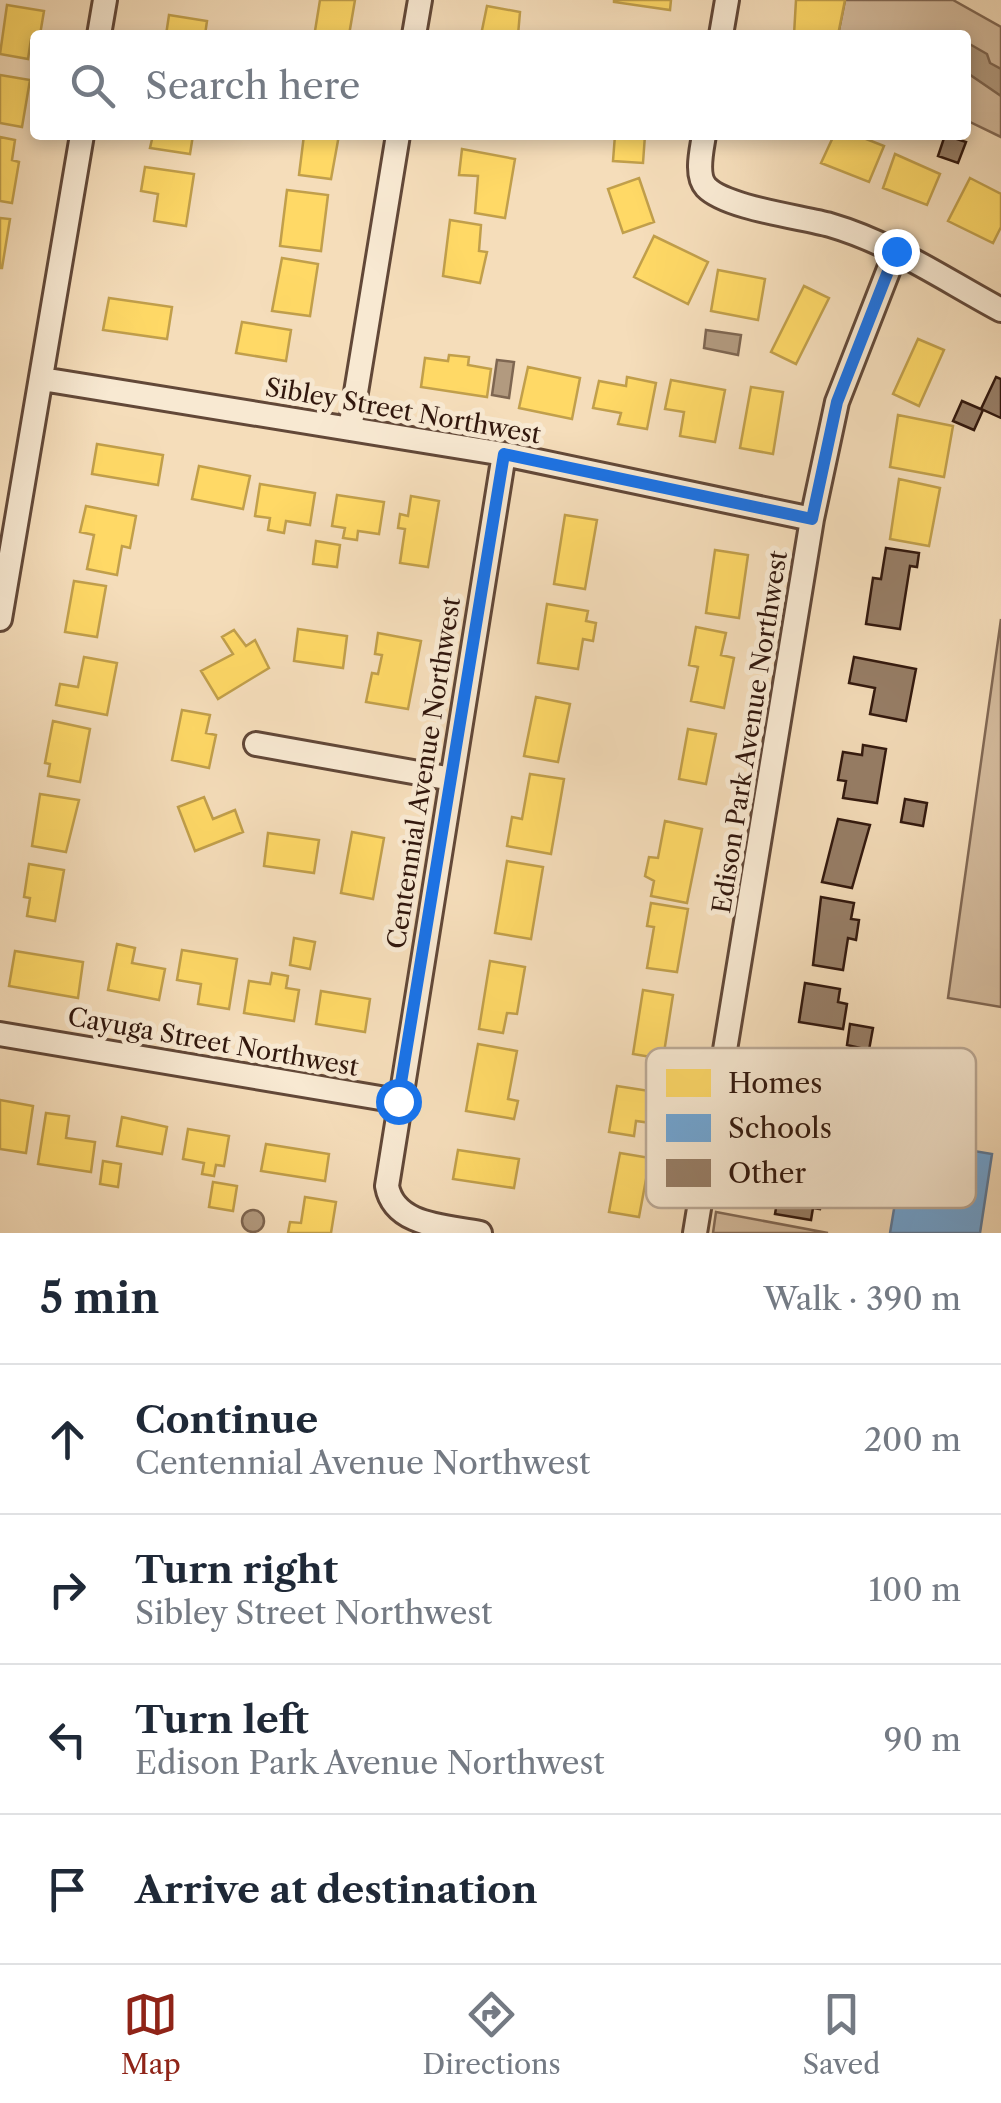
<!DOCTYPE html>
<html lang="en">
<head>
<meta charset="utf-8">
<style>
  :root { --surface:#fff; --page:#f6f6f7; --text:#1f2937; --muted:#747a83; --line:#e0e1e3; --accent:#8f2418 }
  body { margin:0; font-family:"Libre Caslon Text",serif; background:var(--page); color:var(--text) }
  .stop { position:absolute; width:30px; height:30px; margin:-22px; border:8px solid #1a73e8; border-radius:50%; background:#fff }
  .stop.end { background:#1a73e8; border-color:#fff; box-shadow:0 2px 10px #0008 }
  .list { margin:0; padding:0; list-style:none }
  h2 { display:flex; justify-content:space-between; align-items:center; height:130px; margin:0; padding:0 40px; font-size:42px }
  h2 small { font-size:32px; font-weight:400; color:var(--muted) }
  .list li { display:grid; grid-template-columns:65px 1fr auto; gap:30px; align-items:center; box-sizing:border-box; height:150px; padding:0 40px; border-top:2px solid var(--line) }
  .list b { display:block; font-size:38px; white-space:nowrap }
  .list p { margin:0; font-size:32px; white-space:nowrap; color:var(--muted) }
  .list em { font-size:32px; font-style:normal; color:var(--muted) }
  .icon { flex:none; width:55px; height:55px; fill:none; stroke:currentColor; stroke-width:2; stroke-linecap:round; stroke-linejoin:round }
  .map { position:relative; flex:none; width:1001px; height:1233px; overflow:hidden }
  .search { position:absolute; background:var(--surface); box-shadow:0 5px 15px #0003; left:30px; right:30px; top:30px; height:110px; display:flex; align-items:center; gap:25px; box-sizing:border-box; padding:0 35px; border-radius:10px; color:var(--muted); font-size:38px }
  .sheet { height:730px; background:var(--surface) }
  nav { display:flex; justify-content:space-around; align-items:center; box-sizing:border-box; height:140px; border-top:2px solid var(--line); background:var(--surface); font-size:28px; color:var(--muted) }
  nav a { display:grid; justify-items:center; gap:5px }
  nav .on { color:var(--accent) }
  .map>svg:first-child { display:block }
  .green { fill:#d4bb9d; stroke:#826955; stroke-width:2.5 }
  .water { fill:#b29a7f; stroke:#7e6651; stroke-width:2.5 }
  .homes { fill:#ffd966; stroke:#c19f4b; stroke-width:2.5 }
  .schools { fill:#6fa8dc; stroke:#5c7c9e; stroke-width:2.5 }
  .building { fill:#977e67; stroke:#31170d; stroke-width:2.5 }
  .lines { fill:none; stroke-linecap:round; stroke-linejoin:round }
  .minor-casing { stroke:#624838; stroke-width:28 }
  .minor { stroke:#f8e9d2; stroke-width:22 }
  .route { stroke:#1a73e8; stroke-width:12 }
  .labels { text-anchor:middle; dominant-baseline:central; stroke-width:10; stroke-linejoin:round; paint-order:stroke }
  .street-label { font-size:25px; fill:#31170d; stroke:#f8e9d2 }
  .key { fill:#f8e9d2; stroke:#bcaa97; stroke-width:2.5 }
  .key-label { font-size:28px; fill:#31170d }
</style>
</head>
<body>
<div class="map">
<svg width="1001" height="1233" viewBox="0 0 1001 1233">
  <rect width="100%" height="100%" fill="#f5ddba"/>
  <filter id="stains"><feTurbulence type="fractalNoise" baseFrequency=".002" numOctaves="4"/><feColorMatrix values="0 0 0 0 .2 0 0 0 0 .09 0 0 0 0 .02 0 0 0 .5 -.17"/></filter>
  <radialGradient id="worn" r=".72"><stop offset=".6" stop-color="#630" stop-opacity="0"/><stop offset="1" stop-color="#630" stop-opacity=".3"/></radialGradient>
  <!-- green -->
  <path class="green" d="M845,0H953L1001,27V137L966,120V35H838Z
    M1001,619V1007L948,998Z
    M716,1212L828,1233H713Z"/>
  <!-- water -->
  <path class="water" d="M966,42L987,54L990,63L1001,69V96L966,72Z
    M706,330L741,335L738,355L704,348Z
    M497,360L514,362L509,398L492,395Z
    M242 1221a11 11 0 1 1 22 0a11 11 0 1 1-22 0Z"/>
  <!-- homes -->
  <path class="homes" d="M320,0H355L349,35L315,31Z
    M614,0H671L670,10L614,2Z
    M796,0H845L838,35H794Z
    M7,5L44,11L40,35L31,39L28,59L0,54Z
    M487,6L520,12L518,35H481Z
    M169,15L207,21L205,35H166Z
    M0,75L30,80L22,127L0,123Z
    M153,135H193L190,154L150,148Z
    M304,135H339L331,179L299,175Z
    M615,135H645L643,163L613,161Z
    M834,135H856L884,146L869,182L821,163Z
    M0,137L15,140L12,160L19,162L12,203L0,201Z
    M462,149L515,159L505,218L475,213L478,176L459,175Z
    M895,154L940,174L927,205L883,188Z
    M145,167L194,174L186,226L154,221L158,194L141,191Z
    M639,178L654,222L623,233L608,189Z
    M970,178L1001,194V227L993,243L948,221Z
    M287,190L328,195L321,251L280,246Z
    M0,218L10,219L2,268H0Z
    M450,220L481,225L479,251L487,252L480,283L443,276Z
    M654,236L708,262L688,304L634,277Z
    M282,258L318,264L310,316L272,311Z
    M718,270L765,279L758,320L711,311Z
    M804,286L829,298L796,364L771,352Z
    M109,298L172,307L167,339L103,330Z
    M242,322L291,330L286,361L236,353Z
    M918,339L944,350L919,406L893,394Z
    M449,355L469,357L468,365L491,369L487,397L421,387L425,358L448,361Z
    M528,367L580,378L572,419L519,408Z
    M627,377L656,383L647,429L618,424L621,413L593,408L599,381L626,386Z
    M671,380L725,390L715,442L680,436L684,412L665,409Z
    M751,387L783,392L773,454L740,448Z
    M898,415L953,426L944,477L890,467Z
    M97,444L163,455L158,485L92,474Z
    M199,466L250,476L243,509L192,499Z
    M899,479L940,488L929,546L890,539Z
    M260,484L315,493L310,525L286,521L284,533L268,530L270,518L255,516Z
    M337,495L384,502L379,534L358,531L357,540L343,538L345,528L332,526Z
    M411,496L439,501L428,567L400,563L405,529L398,528L400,514L408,516Z
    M86,506L136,516L130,548L122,546L117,575L87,569L94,535L80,532Z
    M565,515L597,520L585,589L554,584Z
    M316,541L340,545L337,567L313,564Z
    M715,550L748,555L739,618L706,613Z
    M74,581L106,586L97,637L65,632Z
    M547,604L588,611L586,621L596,623L593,641L583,639L578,669L538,663Z
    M696,627L726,633L721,655L734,658L724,708L691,701L698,667L689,665Z
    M298,629L347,636L343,668L294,661Z
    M234,630L246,646L255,640L269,668L218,699L201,671L233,654L222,637Z
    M378,633L421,641L408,709L366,702L372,673L378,674L382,655L375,654Z
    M84,657L117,663L107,715L56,705L60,684L78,687Z
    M536,697L570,704L558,762L524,756Z
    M182,710L210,715L206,733L216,735L209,768L172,760Z
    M53,721L90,729L80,782L48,776L50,764L45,763Z
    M688,729L716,734L706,784L679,779Z
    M530,774L564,779L551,854L507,846L512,817L522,819Z
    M40,794L79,800L66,852L32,846Z
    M204,797L213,819L235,810L243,832L195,851L178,807Z
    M665,821L702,829L687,903L651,896L654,881L645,876L649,857L658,858Z
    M352,832L384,838L373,899L341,893Z
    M268,833L319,840L314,873L264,866Z
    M507,861L543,867L531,939L495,933Z
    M29,864L64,870L55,921L27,916L30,898L24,897Z
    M651,903L688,909L677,972L647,968L654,927L647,926Z
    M294,938L315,942L310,969L290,965Z
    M117,944L135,948L132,963L165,969L159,1000L108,990Z
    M182,950L237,959L229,1009L198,1004L201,984L177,980Z
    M15,951L83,962L78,998L9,986Z
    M490,961L525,967L517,1014L507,1013L503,1033L479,1029Z
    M272,973L288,976L286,988L299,990L294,1021L244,1013L249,981L270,984Z
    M643,990L673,995L663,1059L633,1054Z
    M321,991L370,999L365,1032L316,1024Z
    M478,1044L517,1051L508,1099L518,1101L514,1119L466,1111Z
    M617,1086L656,1092L651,1123L636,1121L634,1136L609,1132Z
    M0,1100L33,1106L26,1153L0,1149Z
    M46,1113L69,1116L66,1138L95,1142L91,1172L38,1164Z
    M122,1117L167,1127L162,1154L117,1146Z
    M188,1129L229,1136L224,1166L216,1165L214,1176L202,1174L204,1163L183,1159Z
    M266,1144L329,1154L325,1181L261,1171Z
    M458,1150L519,1159L514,1188L453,1179Z
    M620,1153L650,1158L639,1217L609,1212Z
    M103,1161L121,1164L118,1187L100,1184Z
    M213,1182L237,1186L233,1211L209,1207Z
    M305,1197L336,1202L331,1233H288L290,1222L301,1223Z"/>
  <!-- schools -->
  <path class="schools" d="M926,1143L992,1154L980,1233H890L903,1155L924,1158Z"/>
  <!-- building -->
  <path class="building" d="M945,135L966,142L958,163L938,156Z
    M996,377L1001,379V418L981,409Z
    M962,401L983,410L974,430L953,421Z
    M886,548L919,553L917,567L910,566L900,629L866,624L873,578L881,579Z
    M854,657L916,669L906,721L870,714L875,688L849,683Z
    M863,745L886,749L877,803L843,798L846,781L838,780L843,752L862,755Z
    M905,799L927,803L923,826L901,822Z
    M838,819L870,825L852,888L822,882Z
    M821,897L854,903L851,919L859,920L856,940L848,938L843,970L813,965Z
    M805,983L840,989L838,1002L847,1004L843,1029L799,1022Z
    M850,1024L873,1028L869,1050L847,1045Z
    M788,1138L818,1143L811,1187L824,1189L820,1209L813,1208L811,1220L775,1214Z"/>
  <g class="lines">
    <!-- minor casing -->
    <g class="minor-casing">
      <path id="minor" d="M99,35L105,0
        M414,35L420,0
        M721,35L727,0
        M704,135C702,149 695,175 706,187C726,208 801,217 830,225C892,243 945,280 1001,310
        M42,379L504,454L812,519
        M350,429L398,135
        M0,619L82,135
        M256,744L452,779
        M0,1034L398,1101
        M480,1233C445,1226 394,1226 387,1186L504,454
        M695,1233L812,519L837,402L896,251"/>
    </g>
    <!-- minor -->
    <use href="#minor" class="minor"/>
  </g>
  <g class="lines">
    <!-- route -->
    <path class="route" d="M398,1101L504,454L812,519L837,402L896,251"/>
  </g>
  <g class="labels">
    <!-- street labels -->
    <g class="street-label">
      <text transform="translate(403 411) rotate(10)">Sibley Street Northwest</text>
      <text transform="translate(750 732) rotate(-81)">Edison Park Avenue Northwest</text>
      <text transform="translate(424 773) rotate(-81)">Centennial Avenue Northwest</text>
      <text transform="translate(213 1042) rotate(10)">Cayuga Street Northwest</text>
    </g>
  </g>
  <!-- legend -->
  <rect x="646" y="1048" width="330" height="160" rx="15" class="key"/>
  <rect x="666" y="1069" width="45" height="28" fill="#ffd966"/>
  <rect x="666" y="1114" width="45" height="28" fill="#6fa8dc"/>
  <rect x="666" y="1159" width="45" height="28" fill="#977e67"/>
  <g class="key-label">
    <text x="728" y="1093">Homes</text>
    <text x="728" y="1138">Schools</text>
    <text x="728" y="1183">Other</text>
  </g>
  <rect width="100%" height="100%" filter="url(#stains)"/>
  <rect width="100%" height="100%" fill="url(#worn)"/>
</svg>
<div class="stop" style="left:398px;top:1101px"></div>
<div class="stop end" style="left:896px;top:251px"></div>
<div class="search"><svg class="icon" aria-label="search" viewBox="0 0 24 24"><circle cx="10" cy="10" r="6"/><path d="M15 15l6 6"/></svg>Search here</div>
</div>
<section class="sheet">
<h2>5 min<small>Walk · 390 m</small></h2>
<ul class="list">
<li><svg class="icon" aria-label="ahead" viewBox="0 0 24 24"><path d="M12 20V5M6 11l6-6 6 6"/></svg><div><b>Continue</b><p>Centennial Avenue Northwest</p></div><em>200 m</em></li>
<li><svg class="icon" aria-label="right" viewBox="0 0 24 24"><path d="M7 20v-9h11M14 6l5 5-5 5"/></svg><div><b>Turn right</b><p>Sibley Street Northwest</p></div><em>100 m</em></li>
<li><svg class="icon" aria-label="left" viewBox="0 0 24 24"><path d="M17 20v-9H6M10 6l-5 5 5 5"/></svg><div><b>Turn left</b><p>Edison Park Avenue Northwest</p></div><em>90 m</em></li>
<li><svg class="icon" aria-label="arrive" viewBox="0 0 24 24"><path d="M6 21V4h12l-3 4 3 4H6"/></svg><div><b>Arrive at destination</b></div></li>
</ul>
</section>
<nav>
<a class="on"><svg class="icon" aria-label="map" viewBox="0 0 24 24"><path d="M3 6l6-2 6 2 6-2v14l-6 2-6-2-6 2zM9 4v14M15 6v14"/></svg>Map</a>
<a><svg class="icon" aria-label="directions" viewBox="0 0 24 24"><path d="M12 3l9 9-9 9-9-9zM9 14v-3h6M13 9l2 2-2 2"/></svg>Directions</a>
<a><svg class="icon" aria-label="saved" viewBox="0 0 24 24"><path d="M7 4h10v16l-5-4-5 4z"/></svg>Saved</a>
</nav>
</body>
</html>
